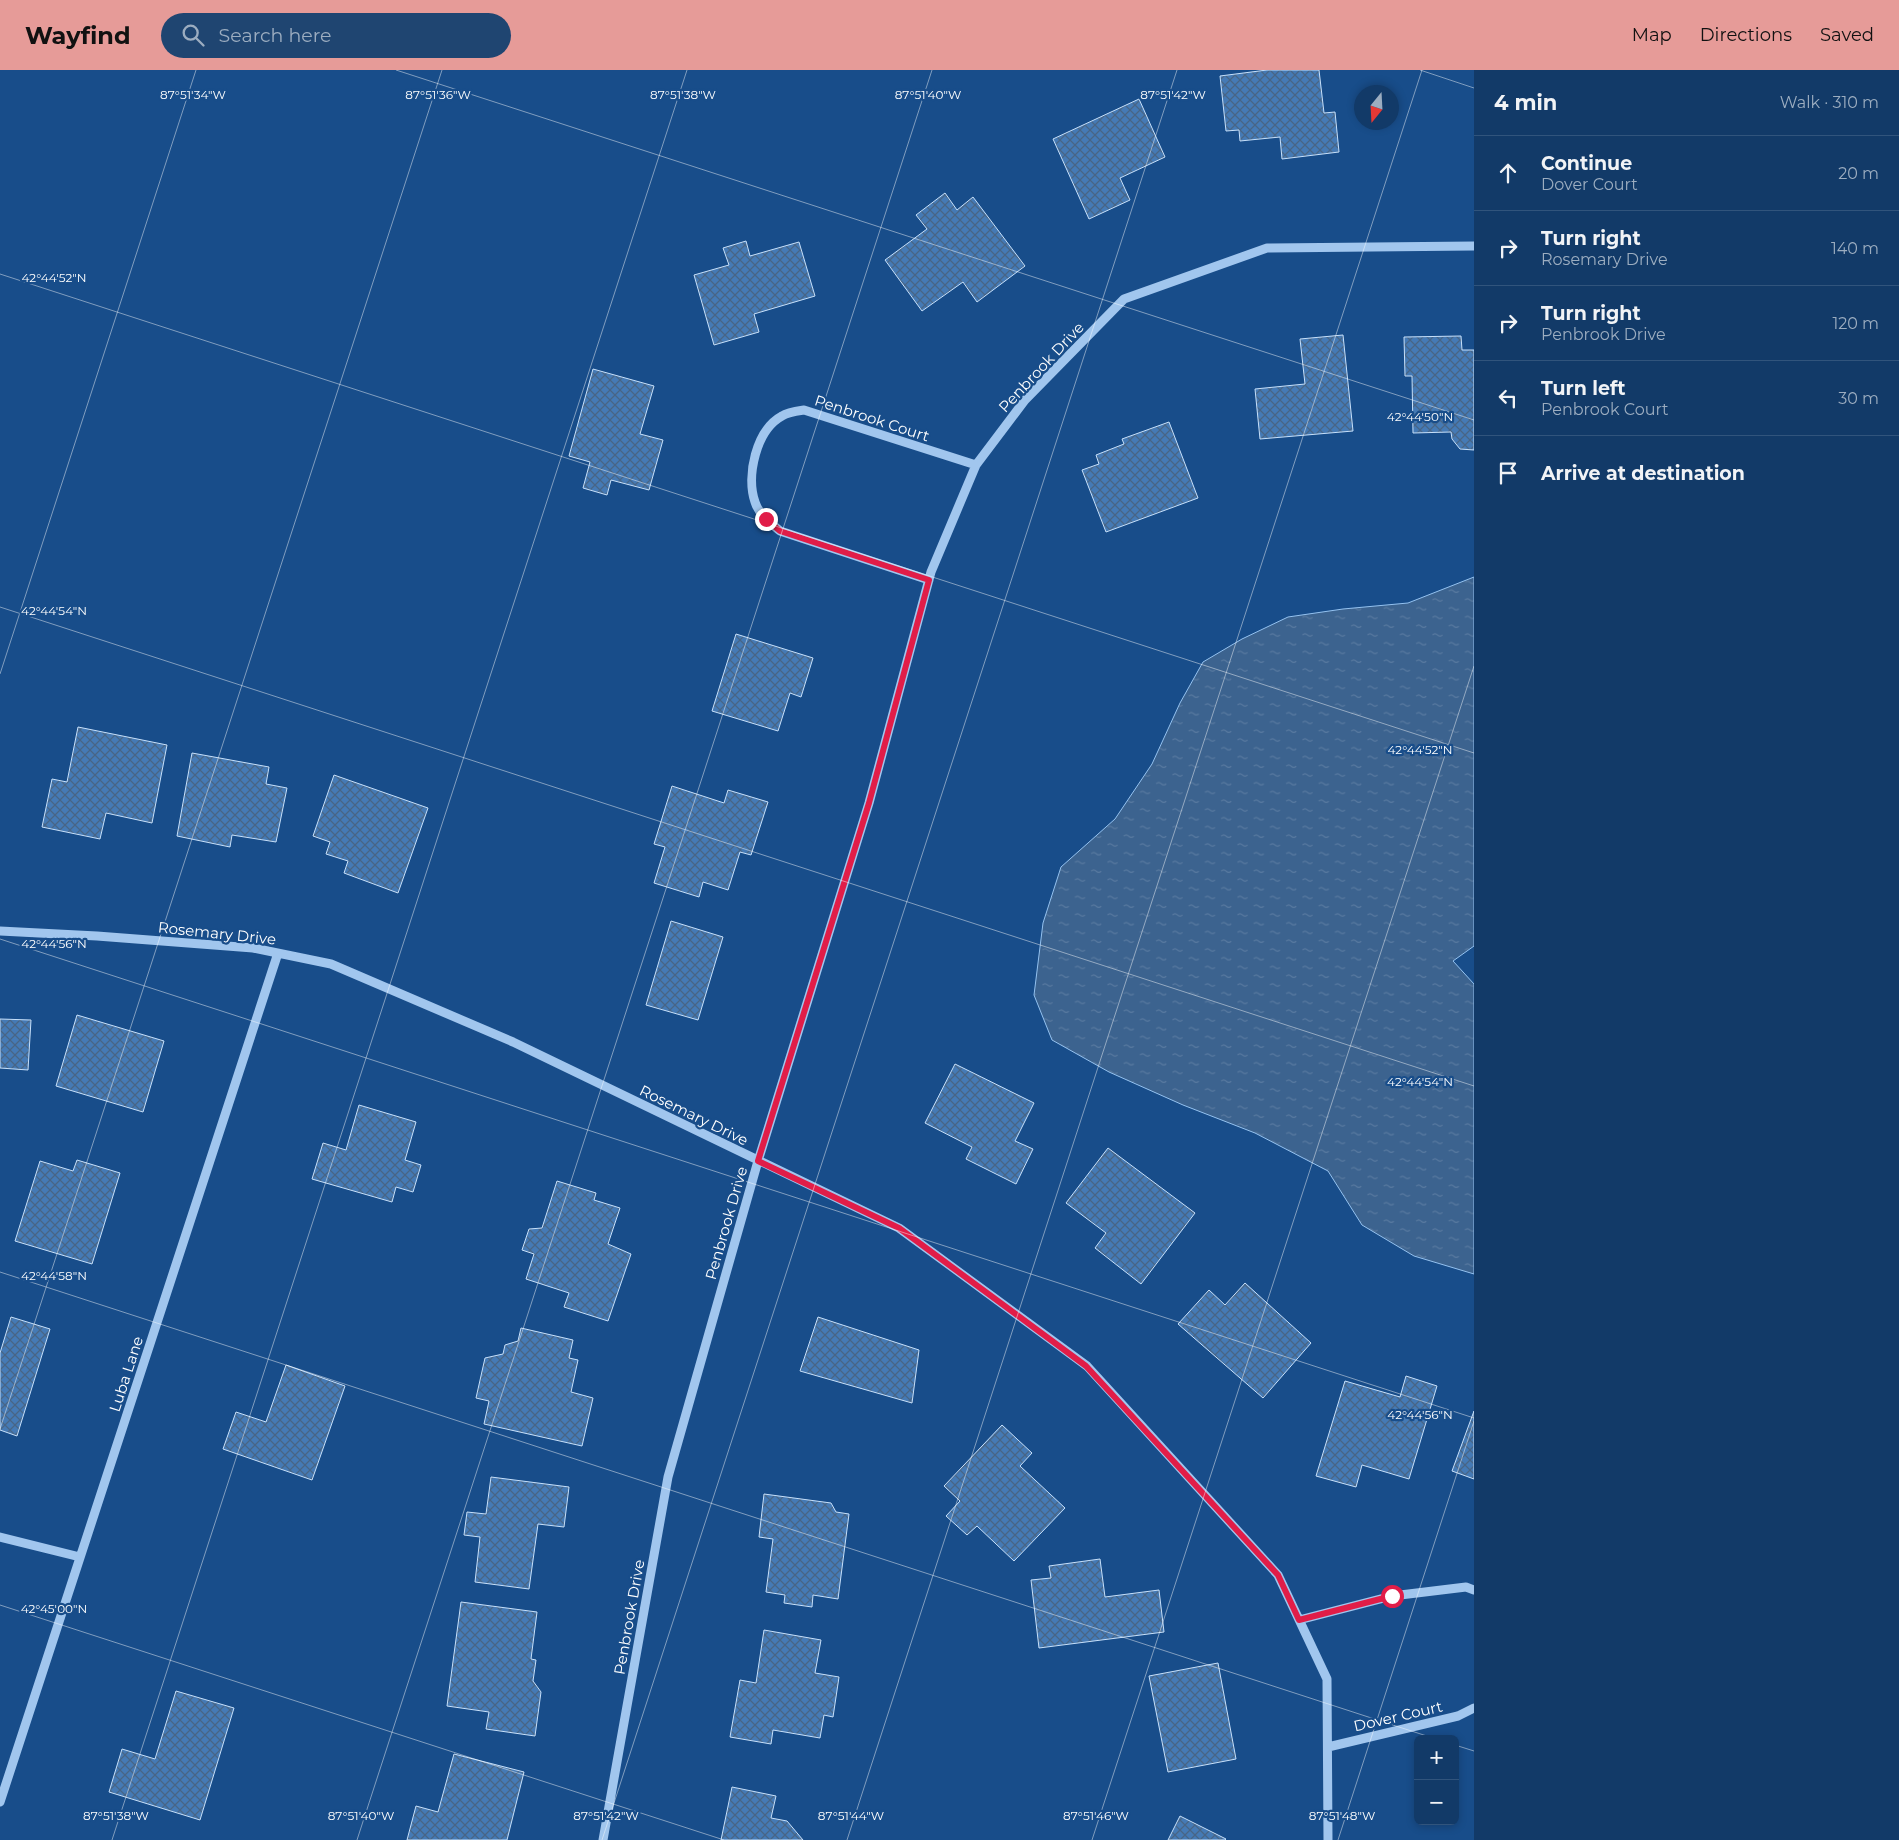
<!DOCTYPE html>
<html lang="en">
<head>
<meta charset="utf-8">
<style>
  :root { --surface:#123a68; --page:#1f4571; --text:#f1f3f6; --muted:#9cadc0; --line:#31547c; --accent:#e69b98 }
  body { margin:0; font-family:Montserrat,sans-serif; background:var(--page); color:var(--text) }
  .controls { position:absolute; right:15px; bottom:15px; display:grid; overflow:hidden; border-radius:8px; box-shadow:0 2px 8px #0003 }
  .controls button { width:45px; height:45px; display:grid; place-items:center; padding:0; border:0; border-bottom:1px solid var(--line); background:var(--surface); color:var(--text); font:25px sans-serif }
  .compass { position:absolute; left:1354px; top:15px; width:45px; height:45px; border-radius:50%; background:var(--surface); box-shadow:0 2px 8px #0003; rotate:198deg }
  .stop { position:absolute; width:15px; height:15px; margin:-11px; border:4px solid #e11d48; border-radius:50%; background:#fff }
  .stop.end { background:#e11d48; border-color:#fff; box-shadow:0 1px 5px #0008 }
  .list { margin:0; padding:0; list-style:none }
  h2 { display:flex; justify-content:space-between; align-items:center; height:65px; margin:0; padding:0 20px; font-size:21px }
  h2 small { font-size:16px; font-weight:400; color:var(--muted) }
  .list li { display:grid; grid-template-columns:32px 1fr auto; gap:15px; align-items:center; box-sizing:border-box; height:75px; padding:0 20px; border-top:1px solid var(--line) }
  .list b { display:block; font-size:19px; white-space:nowrap }
  .list p { margin:0; font-size:16px; white-space:nowrap; color:var(--muted) }
  .list em { font-size:16px; font-style:normal; color:var(--muted) }
  .icon { flex:none; width:28px; height:28px; fill:none; stroke:currentColor; stroke-width:2; stroke-linecap:round; stroke-linejoin:round }
  .map { position:relative; flex:none; width:1474px; height:1770px; overflow:hidden }
  header { display:flex; align-items:center; gap:30px; box-sizing:border-box; height:70px; padding:0 25px; background:var(--accent); color:#111 }
  header strong { font-size:24px }
  nav { display:flex; gap:28px; margin-inline-start:auto; font-size:18px }
  .search { width:350px; height:45px; background:var(--page); display:flex; align-items:center; gap:12px; box-sizing:border-box; padding:0 18px; border-radius:28px; color:var(--muted); font-size:19px }
  main { display:flex }
  aside { flex:1; background:var(--surface) }
  .map>svg:first-child { display:block }
  .water { fill:url(#water-ripples); stroke:#94c2f0 }
  .building { fill:url(#building-cross-hatch); stroke:#c7e0fa }
  .lines { fill:none; stroke-linecap:round; stroke-linejoin:round }
  .minor { stroke:#a1c6ee; stroke-width:9 }
  .route { stroke:#e11d48; stroke-width:6 }
  .ticks { fill:none; stroke:#fff; stroke-width:1; stroke-opacity:0.45 }
  .labels { text-anchor:middle; dominant-baseline:central; stroke-width:4.5; stroke-linejoin:round; paint-order:stroke }
  .street-label { font-size:15px; fill:#fff; stroke:#184d8a }
  .ticks-label { font-size:12px; text-anchor:middle; fill:#fff; stroke:#184d8a; stroke-width:4.5; stroke-linejoin:round; paint-order:stroke }
</style>
</head>
<body>
<header>
<strong>Wayfind</strong>
<div class="search"><svg class="icon" aria-label="search" viewBox="0 0 24 24"><circle cx="10" cy="10" r="6"/><path d="M15 15l6 6"/></svg>Search here</div>
<nav><a>Map</a><a>Directions</a><a>Saved</a></nav>
</header>
<main>
<div class="map">
<svg width="1474" height="1770" viewBox="0 0 1474 1770">
  <defs>
    <pattern id="water-ripples" width="26" height="14" patternUnits="userSpaceOnUse" patternTransform="scale(1.25)"><rect width="26" height="14" fill="#3c638f"/><path d="M2 4q2-2 4 0t4 0M15 11q2-2 4 0t4 0" fill="none" stroke="#597aa0"/></pattern>
    <pattern id="building-cross-hatch" width="8" height="8" patternUnits="userSpaceOnUse" patternTransform="scale(1.25)"><rect width="8" height="8" fill="#457ab5"/><path d="M0 0l8 8M0 8l8-8" fill="none" stroke="#486586"/></pattern>
  </defs>
  <rect width="100%" height="100%" fill="#184d8a"/>
  <!-- water -->
  <path class="water" d="M1474,507V876L1453,891L1474,914V1204L1414,1186L1362,1155L1328,1101L1255,1063L1183,1035L1109,1002L1052,970L1034,925L1043,853L1061,797L1115,749L1152,694L1180,633L1203,592L1242,569L1288,547L1343,539L1408,533Z"/>
  <!-- building -->
  <path class="building" d="M1267,0H1319L1324,43L1335,42L1339,82L1282,89L1280,67L1240,71L1239,60L1226,61L1220,6Z
    M1139,29L1165,87L1120,108L1130,130L1089,149L1053,69Z
    M945,123L957,140L973,127L1025,196L977,232L963,212L922,241L885,190L927,159L916,145Z
    M746,171L750,186L799,172L815,226L754,244L759,262L714,275L694,205L729,195L723,178Z
    M1343,265L1353,361L1260,369L1255,319L1305,314L1300,269Z
    M1461,266L1462,280H1474V380L1460,379L1452,369L1451,362L1413,363L1412,306H1405L1404,267Z
    M593,299L654,316L640,364L663,370L649,420L611,410L607,425L583,418L590,392L569,386Z
    M1169,352L1198,428L1106,462L1082,400L1099,394L1096,385L1124,374L1122,369Z
    M736,564L813,588L801,627L790,623L778,661L712,641Z
    M78,657L167,675L152,753L106,743L100,769L42,757L52,709L67,712Z
    M192,683L269,697L266,714L287,718L276,772L232,765L230,777L177,766Z
    M334,705L428,738L398,823L344,803L348,791L326,784L330,772L313,766Z
    M672,716L724,733L728,720L768,732L751,785L740,782L728,820L703,812L699,827L654,813L665,777L654,774Z
    M671,851L723,867L698,950L646,935Z
    M77,945L164,971L143,1042L56,1016Z
    M0,949L31,950L28,1000L0,998Z
    M955,994L1034,1033L1015,1071L1033,1079L1016,1114L966,1089L972,1077L925,1053Z
    M359,1035L416,1052L405,1090L421,1095L413,1122L396,1117L392,1132L312,1109L323,1073L346,1080Z
    M1108,1078L1195,1143L1141,1214L1095,1178L1106,1163L1066,1133Z
    M77,1090L120,1103L92,1194L15,1171L40,1091L73,1101Z
    M557,1111L596,1123L594,1130L620,1138L608,1174L631,1184L608,1251L564,1237L569,1223L526,1209L534,1184L522,1180L529,1159L542,1158Z
    M1245,1213L1311,1273L1263,1328L1178,1254L1209,1220L1225,1235Z
    M11,1247L50,1259L17,1366L0,1360V1283Z
    M818,1247L919,1280L912,1333L800,1301Z
    M521,1258L573,1270L569,1288L578,1290L571,1322L593,1328L582,1376L484,1354L489,1331L476,1328L485,1288L503,1284L505,1275L518,1271Z
    M286,1295L345,1316L312,1410L223,1379L236,1342L266,1352Z
    M1406,1306L1437,1316L1409,1409L1362,1395L1356,1417L1316,1406L1345,1311L1400,1327Z
    M1474,1341V1409L1452,1401Z
    M1002,1355L1032,1383L1020,1396L1065,1438L1014,1491L977,1456L967,1465L946,1446L960,1431L944,1416Z
    M491,1407L569,1417L564,1457L538,1454L529,1519L475,1512L480,1467L464,1465L467,1442L486,1444Z
    M764,1424L831,1433L836,1442L849,1444L838,1529L813,1525L812,1537L784,1533L785,1525L766,1522L773,1469L759,1467Z
    M1100,1489L1105,1527L1159,1520L1164,1562L1039,1578L1031,1510L1051,1508L1049,1496Z
    M461,1532L537,1542L531,1589L536,1590L533,1611L541,1622L535,1666L486,1659L489,1642L447,1636Z
    M764,1560L821,1570L815,1603L839,1607L833,1647L824,1645L820,1668L773,1660L771,1674L730,1667L740,1610L756,1613Z
    M1218,1593L1236,1689L1168,1702L1149,1606Z
    M176,1621L234,1638L200,1750L109,1722L122,1679L155,1689Z
    M454,1684L524,1702L507,1770H407L416,1736L438,1742Z
    M732,1717L776,1726L771,1748L787,1751L803,1770H721Z
    M1180,1746L1226,1769L1225,1770H1168Z"/>
  <g class="lines">
    <!-- minor -->
    <path class="minor" d="M929,510L780,461C771,453 759,445 755,432C746,406 756,360 782,346C788,342 797,341 804,340L976,395
      M0,861L97,866L253,878L331,894L513,972L899,1158L1087,1296L1278,1505L1327,1609L1328,1770
      M0,1467L80,1487
      M1299,1550L1392,1526L1466,1517L1474,1520
      M1328,1677L1458,1646L1474,1638
      M0,1732L278,883
      M603,1770L668,1407L758,1091L869,733L931,502L976,395L1025,330L1124,229L1267,178L1474,176"/>
  </g>
  <g class="lines">
    <!-- route -->
    <path class="route" d="M766,449L780,461L929,510L869,733L758,1091L899,1158L1086,1296L1278,1505L1299,1550L1392,1526"/>
  </g>
  <!-- ticks -->
  <path class="ticks" d="M396,0L1474,350M1420,0L1474,18M0,204L1474,683M0,537L1474,1016M0,604L196,0M0,869L1474,1348M0,1202L1436,1669M0,1359L442,0M0,1535L724,1770M1455,1675L1474,1681M112,1770L687,0M357,1770L932,0M602,1770L1177,0M847,1770L1422,0M1092,1770L1474,596M1338,1770L1474,1351"/>
  <g class="labels">
    <!-- street labels -->
    <g class="street-label">
      <text transform="translate(1041 297) rotate(-47)">Penbrook Drive</text>
      <text transform="translate(872 348) rotate(18)">Penbrook Court</text>
      <text transform="translate(217 863) rotate(6)">Rosemary Drive</text>
      <text transform="translate(694 1045) rotate(26)">Rosemary Drive</text>
      <text transform="translate(726 1153) rotate(-74)">Penbrook Drive</text>
      <text transform="translate(126 1304) rotate(-72)">Luba Lane</text>
      <text transform="translate(629 1547) rotate(-80)">Penbrook Drive</text>
      <text transform="translate(1398 1646) rotate(-13)">Dover Court</text>
    </g>
  </g>
  <g class="ticks-label">
    <text x="193" y="29">87°51'34"W</text>
    <text x="438" y="29">87°51'36"W</text>
    <text x="683" y="29">87°51'38"W</text>
    <text x="928" y="29">87°51'40"W</text>
    <text x="1173" y="29">87°51'42"W</text>
    <text x="54" y="212">42°44'52"N</text>
    <text x="1420" y="351">42°44'50"N</text>
    <text x="54" y="545">42°44'54"N</text>
    <text x="1420" y="684">42°44'52"N</text>
    <text x="54" y="878">42°44'56"N</text>
    <text x="1420" y="1016">42°44'54"N</text>
    <text x="54" y="1210">42°44'58"N</text>
    <text x="1420" y="1349">42°44'56"N</text>
    <text x="54" y="1543">42°45'00"N</text>
    <text x="116" y="1750">87°51'38"W</text>
    <text x="361" y="1750">87°51'40"W</text>
    <text x="606" y="1750">87°51'42"W</text>
    <text x="851" y="1750">87°51'44"W</text>
    <text x="1096" y="1750">87°51'46"W</text>
    <text x="1342" y="1750">87°51'48"W</text>
  </g>
</svg>
<div class="controls">
<button>+</button>
<button>−</button>
</div>
<svg class="compass" viewBox="-18 -18 36 36"><path d="M0-13l5 13h-10z" fill="#e53935"/><path d="M0 13l5-13h-10z" fill="#9cadc0"/></svg>
<div class="stop" style="left:1392px;top:1526px"></div>
<div class="stop end" style="left:766px;top:449px"></div>
</div>
<aside>
<h2>4 min<small>Walk · 310 m</small></h2>
<ul class="list">
<li><svg class="icon" aria-label="ahead" viewBox="0 0 24 24"><path d="M12 20V5M6 11l6-6 6 6"/></svg><div><b>Continue</b><p>Dover Court</p></div><em>20 m</em></li>
<li><svg class="icon" aria-label="right" viewBox="0 0 24 24"><path d="M7 20v-9h11M14 6l5 5-5 5"/></svg><div><b>Turn right</b><p>Rosemary Drive</p></div><em>140 m</em></li>
<li><svg class="icon" aria-label="right" viewBox="0 0 24 24"><path d="M7 20v-9h11M14 6l5 5-5 5"/></svg><div><b>Turn right</b><p>Penbrook Drive</p></div><em>120 m</em></li>
<li><svg class="icon" aria-label="left" viewBox="0 0 24 24"><path d="M17 20v-9H6M10 6l-5 5 5 5"/></svg><div><b>Turn left</b><p>Penbrook Court</p></div><em>30 m</em></li>
<li><svg class="icon" aria-label="arrive" viewBox="0 0 24 24"><path d="M6 21V4h12l-3 4 3 4H6"/></svg><div><b>Arrive at destination</b></div></li>
</ul>
</aside>
</main>
</body>
</html>
